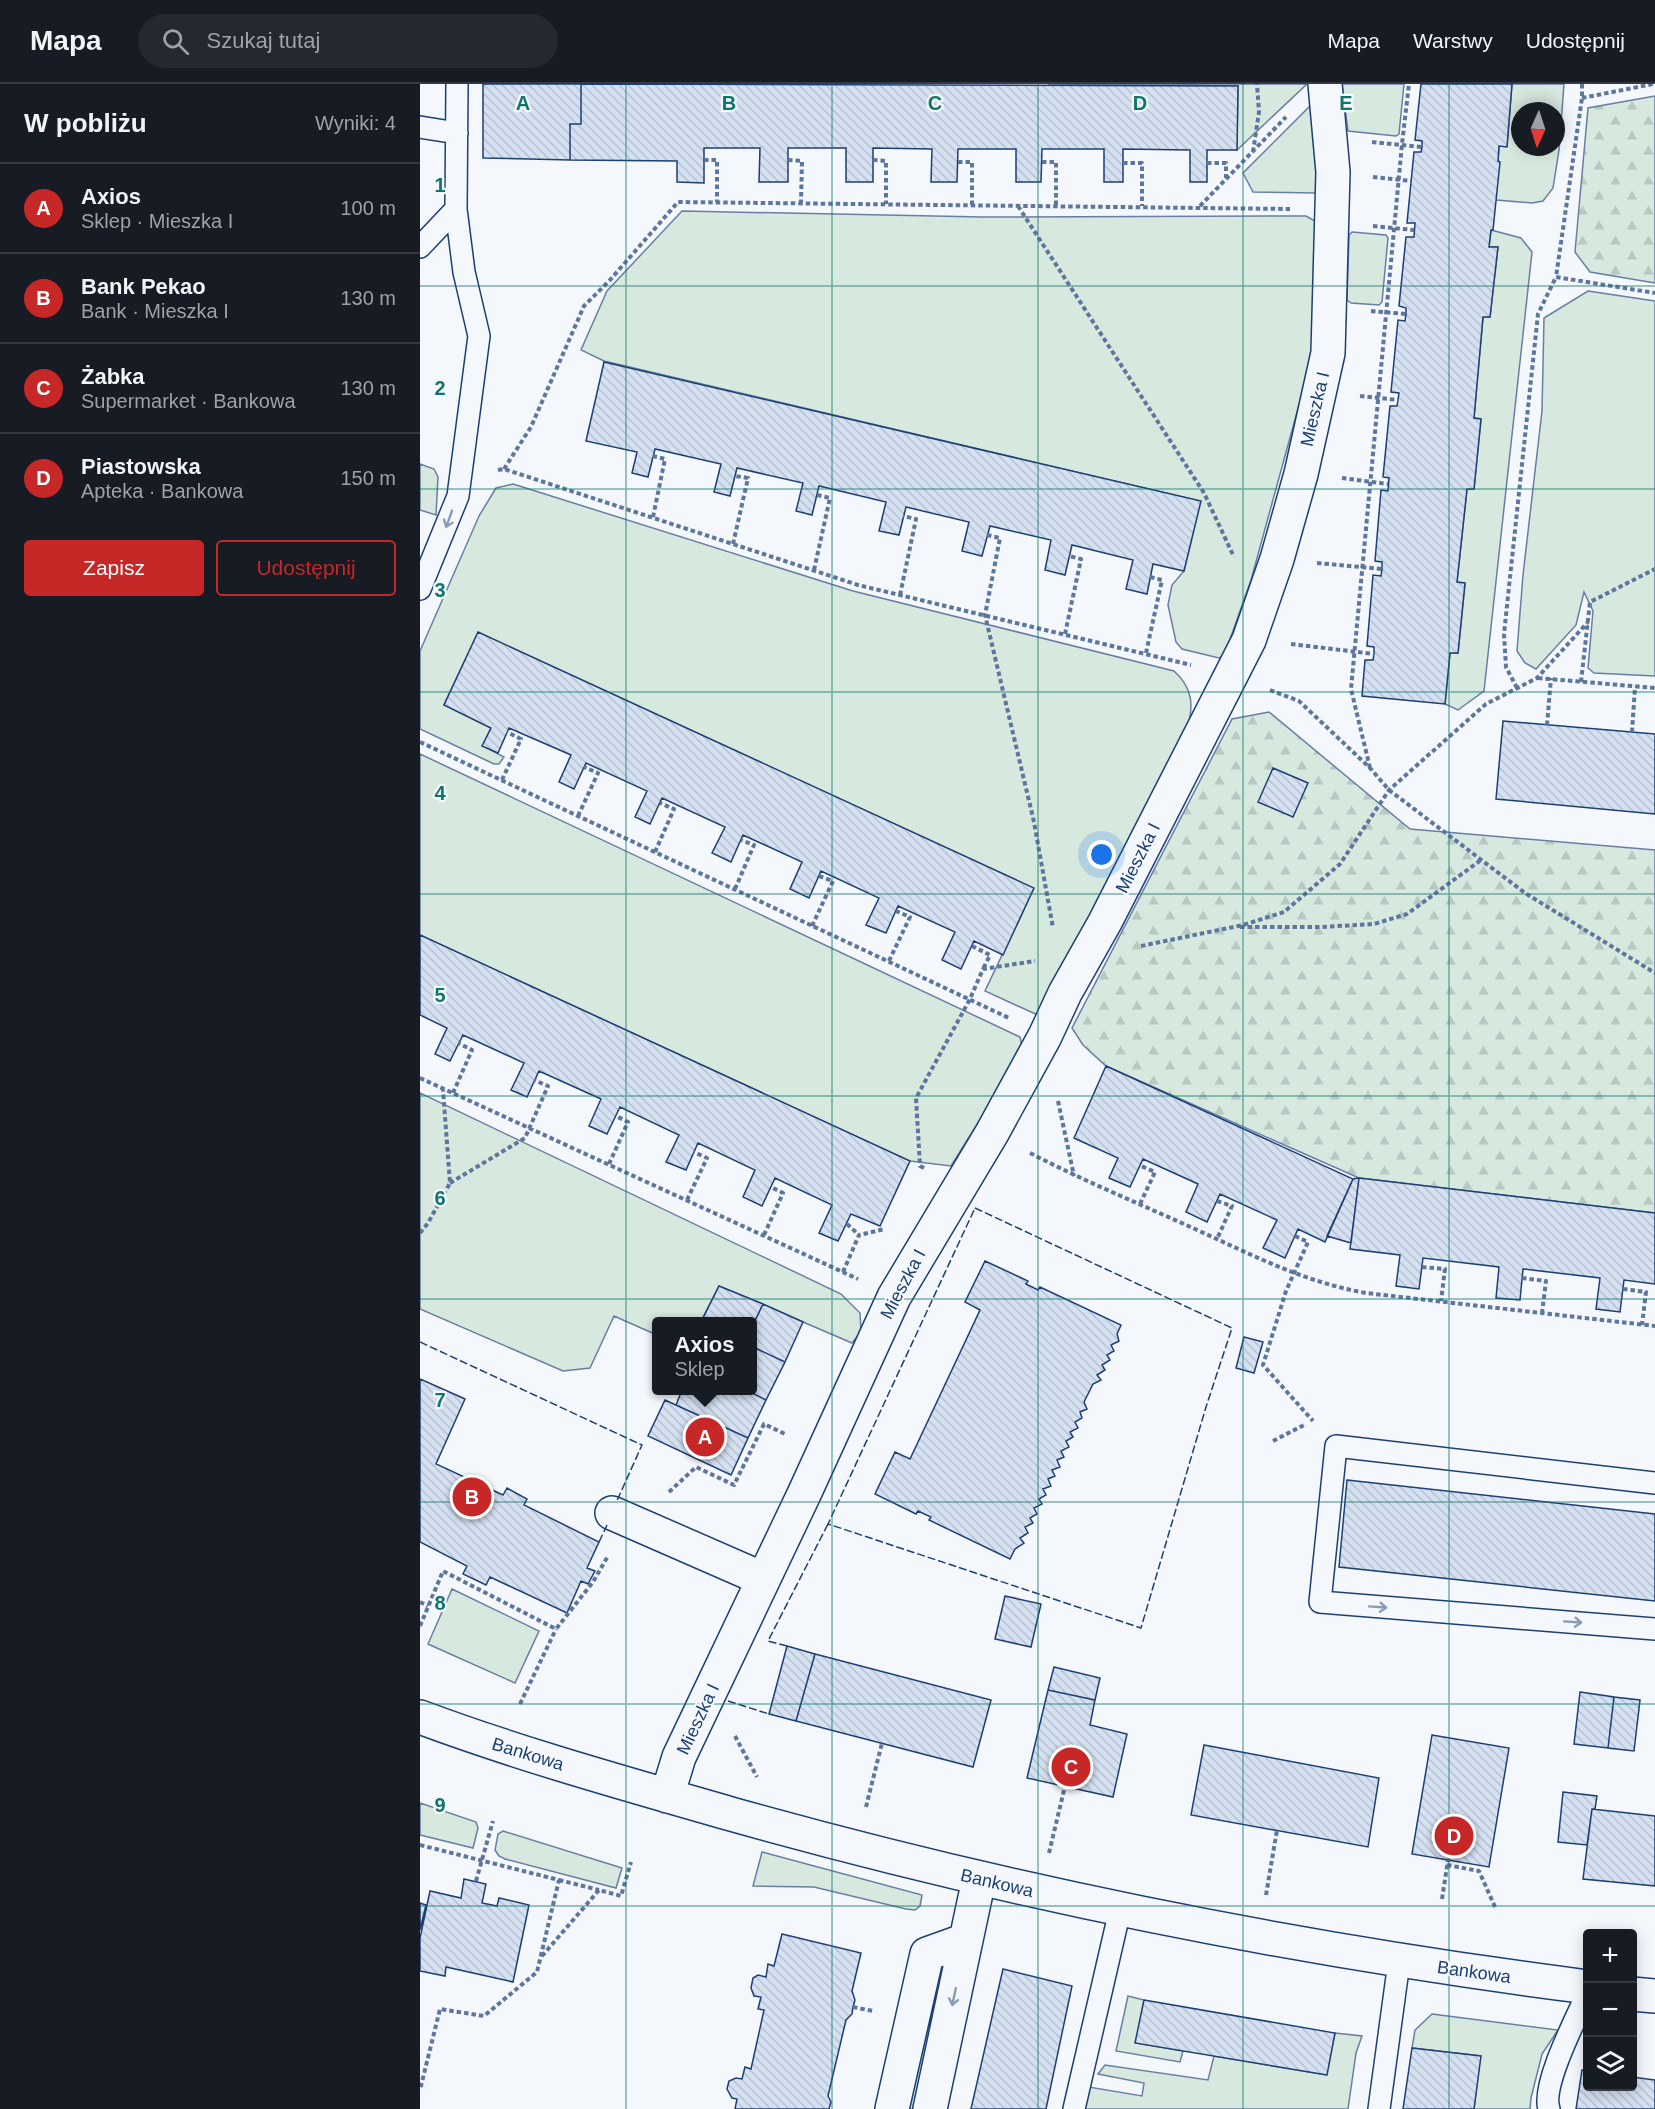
<!DOCTYPE html>
<html lang="pl">
<head>
<meta charset="utf-8">
<style>
  :root { --surface:#171b24; --page:#242831; --text:#f1f3f6; --muted:#9ea1a6; --line:#363941; --accent:#c62828 }
  body { margin:0; font-family:Arial,sans-serif; background:var(--page); color:var(--text) }
  .controls { position:absolute; right:18px; bottom:18px; display:grid; overflow:hidden; border-radius:6px; box-shadow:0 3px 15px #0003 }
  .controls button { width:54px; height:54px; display:grid; place-items:center; padding:0; border:0; border-bottom:2px solid var(--line); background:var(--surface); color:var(--text); font:30px sans-serif }
  .compass { position:absolute; left:1091px; top:18px; width:54px; height:54px; border-radius:50%; background:var(--surface); box-shadow:0 3px 15px #0003; rotate:183deg }
  .you { position:absolute; left:682px; top:771px; width:21px; height:21px; margin:-15px; border:4px solid #fff; border-radius:50%; background:#1a73e8; box-shadow:0 0 0 9px #1a73e833 }
  .badge { display:grid; place-items:center; width:39px; height:39px; border-radius:50%; background:var(--accent); color:#fff; font-size:20px; font-weight:700 }
  .pin { position:absolute; translate:-50% -50%; border:3px solid #fff; box-shadow:0 2px 6px #0006 }
  .popup { position:absolute; left:232px; top:1233px; width:105px; height:78px; box-sizing:border-box; display:grid; place-content:center; border-radius:6px; background:var(--surface); filter:drop-shadow(0 2px 4px #0005); font-size:20px; white-space:nowrap; color:var(--muted) }
  .popup b { font-size:22px; color:var(--text) }
  .popup::after { content:''; position:absolute; left:50%; top:100%; margin-left:-12px; border:12px solid transparent; border-top-color:var(--surface) }
  .list { margin:0; padding:0; list-style:none }
  h2 { display:flex; justify-content:space-between; align-items:center; height:78px; margin:0; padding:0 24px; font-size:26px }
  h2 small { font-size:20px; font-weight:400; color:var(--muted) }
  .list li { display:grid; grid-template-columns:39px 1fr auto; gap:18px; align-items:center; box-sizing:border-box; height:90px; padding:0 24px; border-top:2px solid var(--line) }
  .list b { display:block; font-size:22px; white-space:nowrap }
  .list p { margin:0; font-size:20px; white-space:nowrap; color:var(--muted) }
  .list em { font-size:20px; font-style:normal; color:var(--muted) }
  .actions { display:flex; gap:12px; padding:18px 24px }
  .actions a { flex:1; padding:14px 0; border:2px solid var(--accent); border-radius:6px; text-align:center; font-size:21px; color:var(--accent) }
  .actions .main { background:var(--accent); color:#fff }
  .icon { flex:none; width:33px; height:33px; fill:none; stroke:currentColor; stroke-width:2; stroke-linecap:round; stroke-linejoin:round }
  .map { position:relative; flex:none; width:1235px; height:2025px; overflow:hidden }
  header { display:flex; align-items:center; gap:36px; box-sizing:border-box; height:84px; padding:0 30px; background:var(--surface); border-bottom:2px solid var(--line) }
  header strong { font-size:28px }
  nav { display:flex; gap:33px; margin-inline-start:auto; font-size:21px }
  .search { width:420px; height:54px; background:var(--page); display:flex; align-items:center; gap:15px; box-sizing:border-box; padding:0 21px; border-radius:33px; color:var(--muted); font-size:22px }
  main { display:flex }
  aside { flex:1; background:var(--surface) }
  .map>svg:first-child { display:block }
  .grass { fill:#d7e8df; stroke:#687fa3; stroke-width:1.5; fill-rule:evenodd }
  .forest { fill:url(#forest-firs); stroke:#687fa3; stroke-width:1.5 }
  .building { fill:url(#building-back-hatch); stroke:#1d3f73; stroke-width:1.5 }
  .lines { fill:none; stroke-linecap:round; stroke-linejoin:round }
  .lane-casing { stroke:#1d3f73; stroke-width:24 }
  .street-casing { stroke:#1d3f73; stroke-width:36 }
  .path { stroke:#5e769c; stroke-width:4; stroke-dasharray:4.5 3; stroke-linecap:butt }
  .lane { stroke:#f4f7fb; stroke-width:21 }
  .street { stroke:#f4f7fb; stroke-width:33 }
  .fence { stroke:#1d3f73; stroke-width:1.5; stroke-dasharray:8 3; stroke-linecap:butt }
  .oneway { stroke:#889bb7 }
  .grid { fill:none; stroke:#0f766e; stroke-width:1.5; stroke-opacity:0.55 }
  .labels { text-anchor:middle; dominant-baseline:central; stroke-width:4.5; stroke-linejoin:round; paint-order:stroke }
  .street-label { font-size:18px; fill:#1d3f73; stroke:#f4f7fb }
  .grid-label { font-size:20px; text-anchor:middle; font-weight:bold; fill:#0f766e; stroke:#f4f7fb; stroke-width:4.5; stroke-linejoin:round; paint-order:stroke }
</style>
</head>
<body>
<header>
<strong>Mapa</strong>
<div class="search"><svg class="icon" aria-label="search" viewBox="0 0 24 24"><circle cx="10" cy="10" r="6"/><path d="M15 15l6 6"/></svg>Szukaj tutaj</div>
<nav><a>Mapa</a><a>Warstwy</a><a>Udostępnij</a></nav>
</header>
<main>
<aside>
<h2>W pobliżu<small>Wyniki: 4</small></h2>
<ul class="list">
<li><span class="badge">A</span><div><b>Axios</b><p>Sklep · Mieszka I</p></div><em>100 m</em></li>
<li><span class="badge">B</span><div><b>Bank Pekao</b><p>Bank · Mieszka I</p></div><em>130 m</em></li>
<li><span class="badge">C</span><div><b>Żabka</b><p>Supermarket · Bankowa</p></div><em>130 m</em></li>
<li><span class="badge">D</span><div><b>Piastowska</b><p>Apteka · Bankowa</p></div><em>150 m</em></li>
</ul>
<div class="actions"><a class="main">Zapisz</a><a>Udostępnij</a></div>
</aside>
<div class="map">
<svg width="1235" height="2025" viewBox="0 0 1235 2025">
  <defs>
    <pattern id="forest-firs" width="22" height="20" patternUnits="userSpaceOnUse" patternTransform="scale(1.5)"><rect width="22" height="20" fill="#d7e8df"/><path d="M5 1l3.5 6h-7zM16 11l3.5 6h-7z" fill="#b8c8c3"/></pattern>
    <pattern id="building-back-hatch" width="6" height="6" patternUnits="userSpaceOnUse" patternTransform="scale(1.5)"><rect width="6" height="6" fill="#d5e0f0"/><path d="M-1 5l2 2M0 0l6 6M5-1l2 2" fill="none" stroke="#b6c1d1"/></pattern>
  </defs>
  <rect width="100%" height="100%" fill="#f4f7fb"/>
  <!-- grass -->
  <path class="grass" d="M628,0H887L817,66L818,2Z
    M922,0H984L979,50L976,52L928,47Z
    M1092,0H1144L1139,66L1133,104L1123,117L1112,119L1076,116L1079,62H1087ZM1100,27H1136V63H1100Z
    M892,20L896,67V109L833,108L823,89Z
    M262,127L563,133L886,132L895,137V228L892,263L885,299L831,496L804,572L799,574L762,565L756,558L748,521L752,501L764,487L780,417L184,277L161,266L187,207Z
    M1071,146L1101,154L1112,168L1064,607L1038,626L1025,620L1030,569H1038L1045,500L1037,498L1047,405H1054L1061,335L1054,334L1063,233H1070L1078,163H1069Z
    M932,148L966,151L968,154L962,218L959,221L931,219L927,216L929,151Z
    M1168,207L1235,217V592L1174,589L1168,584L1173,527L1164,508L1156,541L1116,585L1105,579L1097,567L1103,491L1122,327L1124,234Z
    M0,380L14,385L18,393L16,431L0,426Z
    M93,400L433,507L754,587C773,604 774,622 767,645L622,933L565,907L583,869L58,549L24,621L71,644L63,662L84,673L79,680H74L0,645V567L59,432L76,404Z
    M0,670L600,953L603,967L531,1082L490,1077L0,851Z
    M0,1009L421,1210L440,1229L441,1248L432,1259L299,1202L281,1237L237,1238V1251L194,1232L170,1284L143,1287L0,1225Z
    M32,1505L119,1547L95,1599L8,1560Z
    M0,1719L56,1738L58,1744L53,1764L0,1751Z
    M83,1747L202,1784L196,1804L85,1775L79,1772L75,1766L78,1750Z
    M342,1768L502,1811L500,1822L495,1826L486,1825L394,1803L333,1802Z
    M529,1879L498,2025H489L522,1882Z
    M708,1912L724,1916L716,1959L763,1967L760,1978L696,1967Z
    M1012,1930L1138,1946L1122,1970L1111,2014L1110,2025H1054L1060,1972L992,1964L995,1946Z
    M915,1949L942,1952L936,1969L928,2025H664L669,2003L722,2012L724,1999L678,1990L685,1981L788,1996L794,1972L906,1991Z"/>
  <!-- forest -->
  <path class="forest" d="M1235,12V199L1170,188L1155,168L1168,24Z
    M849,628L990,745L1235,766V1129L939,1094L686,982L663,961L652,944L812,635Z"/>
  <!-- building -->
  <path class="building" d="M63,0H161V40H150V76L63,74Z
    M161,0L818,2L817,66H787V98H770V66L703,65V98H684V65H622L621,98H596V65H538L537,98H511L512,65L453,64V98H426V64H368V98H339L340,64H284V99L257,98V77L150,76V40H161Z
    M1001,0H1092L1087,63L1079,62L1078,77L1080,78L1073,146H1071L1069,163H1078L1070,233H1063L1054,334L1061,335L1054,405H1047L1037,498L1045,499L1038,569H1030L1025,620L942,612L945,576H953L954,570V563L947,562L953,491L961,492L962,485V478L955,477L961,406L968,407L969,394L963,393L970,322H977L979,309L971,308L978,236L985,237L986,230V224L979,222L986,153H994L995,139H987L994,68H1001L1002,63V57L995,56Z
    M184,278L781,417L764,487L733,480L727,510L706,505L713,476L652,461L645,491L625,486L631,456L570,442L562,472L542,467L549,438L486,423L479,451L459,447L466,418L399,402L392,431L376,427L383,399L317,384L310,412L294,408L301,380L235,365L228,393L212,389L217,368L166,357Z
    M58,548L614,804L583,871L554,857L541,885L522,876L535,848L478,822L466,849L446,841L459,814L401,787L389,814L370,805L382,778L323,751L311,778L292,769L305,743L242,714L230,740L215,733L227,707L166,679L154,705L139,698L151,671L89,644L78,669L62,662L71,644L24,621Z
    M1083,637L1235,650V730L1076,715Z
    M853,684L888,699L873,733L838,718Z
    M0,851L490,1077L460,1142L431,1130L418,1157L399,1149L412,1121L355,1094L342,1122L323,1113L335,1086L278,1059L266,1086L246,1078L259,1051L200,1023L187,1050L169,1042L181,1015L119,987L107,1013L91,1006L104,979L43,951L30,977L15,970L27,944L0,931Z
    M686,982L933,1095L905,1158L878,1145L865,1174L843,1164L857,1136L800,1110L787,1138L766,1128L778,1100L723,1075L710,1103L689,1094L698,1074L654,1054Z
    M939,1094L1235,1129V1200L1204,1196L1200,1228L1176,1225L1180,1194L1103,1185L1100,1216L1076,1214L1079,1183L1003,1174L999,1205L976,1202L980,1171L930,1165Z
    M939,1094L931,1159L907,1152L933,1095Z
    M565,1177L608,1197L606,1200L618,1206L620,1203L701,1241L697,1250L699,1257L691,1261L694,1267L687,1271L690,1276L682,1281L685,1286L677,1291L681,1296L673,1300L664,1318L667,1325L660,1328L662,1334L655,1338L658,1344L650,1348L653,1353L646,1357L649,1363L641,1367L644,1373L637,1376L640,1383L632,1386L635,1392L628,1395L631,1402L623,1405L626,1411L619,1415L622,1420L614,1424L617,1430L610,1434L613,1439L605,1443L608,1449L600,1454L604,1459L595,1465L590,1475L509,1436L511,1433L498,1427L496,1430L455,1410L475,1368L490,1375L560,1226L545,1218Z
    M299,1202L343,1220L333,1241V1238H281Z
    M343,1220L383,1238L365,1278L333,1263V1241Z
    M824,1253L843,1258L834,1289L816,1284Z
    M333,1263L365,1278L346,1316L326,1306H333Z
    M0,1295L45,1315L16,1380L83,1411L87,1404L107,1415L104,1421L179,1458L167,1484L175,1487L168,1500L161,1497L147,1529L70,1493L66,1501L43,1490L47,1482L0,1458Z
    M262,1306H326L346,1316L328,1354L256,1321Z
    M245,1316L328,1354L311,1391L228,1352Z
    M927,1396L1235,1430V1517L919,1483Z
    M585,1512L621,1520L611,1563L575,1555Z
    M367,1562L395,1570L376,1637L349,1630Z
    M395,1570L571,1616L553,1683L376,1637Z
    M634,1583L680,1594L675,1616L628,1606Z
    M628,1606L675,1616L670,1641L707,1650L693,1713L607,1694Z
    M1160,1608L1194,1613L1188,1664L1154,1660Z
    M1194,1613L1220,1616L1214,1667L1188,1664Z
    M1012,1651L1089,1664L1069,1783L992,1770Z
    M784,1661L959,1694L948,1763L771,1731Z
    M1143,1708L1177,1712L1175,1725H1172L1167,1761L1138,1758Z
    M1172,1725L1235,1732V1802L1163,1795Z
    M44,1795L66,1800L62,1819L77,1822L79,1814L109,1821L93,1898L26,1883L25,1892L0,1887V1854L10,1807L41,1814Z
    M0,1819L6,1821L0,1846Z
    M362,1850L441,1869L432,1907L435,1916L433,1923L432,1930L426,1936L408,2012L411,2018L409,2025H315L317,2015L312,2014L307,2005L309,1997L316,1994L322,1995L325,1983L331,1985L344,1926L338,1925L341,1913L334,1912L331,1904L333,1894L338,1891L346,1893L348,1880L354,1882Z
    M583,1885L652,1902L626,2025H551Z
    M724,1916L915,1949L907,1991L715,1959Z
    M992,1964L1061,1972L1054,2025H983Z
    M1162,1986L1168,1987V2002H1212V1993L1235,1996V2025H1156Z"/>
  <g class="lines">
    <!-- lane casing -->
    <g class="lane-casing">
      <path id="lane" d="M0,43L37,49
        M0,163L36,125
        M0,505L38,412L59,252L44,188L36,125L37,0
        M1235,1399L916,1362L900,1518L1235,1545
        M654,2025L700,1826
        M959,2025L979,1878
        M1129,2025C1121,2001 1157,1933 1168,1908"/>
    </g>
    <!-- street casing -->
    <g class="street-casing">
      <path id="street" d="M192,1429L343,1495
        M0,1633C102,1671 207,1700 311,1730C592,1809 878,1866 1168,1903
        M247,1712L259,1673L385,1408L474,1213L572,1049L625,952L645,909L685,838L829,556L857,475L881,390L908,269L913,88L905,0
        M1212,1910L1235,1912
        M472,2025L507,1870L546,1856
        M510,2025L559,1795"/>
    </g>
    <!-- path -->
    <path class="path" d="M1162,0V14L1136,193L1235,209
      M1162,14L1233,0
      M952,58L1002,63
      M833,68L839,28L837,0
      M284,76H297V118
      M368,76L382,77L381,119
      M453,76L466,77V120
      M538,78H552V121
      M622,78H636V122
      M703,79H722V122
      M787,79H806V94
      M953,93L991,97
      M598,122L784,409L814,473
      M780,122L866,33
      M953,142L994,146
      M951,227L986,230
      M940,312L978,316
      M84,385L111,343L164,222L190,196L258,118L870,125
      M78,386L84,385L438,501L771,581
      M922,394L968,400
      M233,433L245,375L233,372
      M567,451L580,454L565,531L614,738L633,844
      M313,460L328,394L315,392
      M897,479L962,485
      M394,486L410,414L397,411
      M480,511L496,435L483,432
      M645,550L661,475L649,472
      M871,560L954,570
      M726,569L742,496L730,493
      M1118,594L1235,604
      M1161,598L1170,518L1235,485
      M1097,604L1086,583L1084,550L1118,230L1136,193
      M850,606L879,617L950,684L969,706L1105,809L1235,889
      M1127,641L1131,594
      M1212,648L1215,603
      M0,658L589,934
      M950,684L931,605L982,60L989,0
      M82,696L101,655L87,648
      M158,732L178,689L164,683
      M235,768L254,725L240,719
      M315,805L334,761L321,756
      M392,842L413,797L399,792
      M820,843H902L954,840L987,830L1061,776
      M552,862L570,871L563,885
      M721,862L823,841L864,828L920,780L969,706L1066,620L1117,594L1168,538
      M469,877L490,833L476,827
      M0,994L438,1195
      M33,1009L52,966L38,959
      M638,1017L654,1092
      M610,1069C664,1097 720,1120 775,1145C832,1171 884,1198 946,1209L1235,1242
      M189,1080L208,1038L196,1032
      M504,1084L500,1082L496,1014L550,915L563,885L615,877
      M30,1099L105,1054L128,1002L114,996
      M267,1116L287,1074L274,1068
      M797,1117L812,1122L797,1155
      M720,1120L735,1088L721,1082
      M427,1140L439,1151
      M0,1149L8,1139L30,1099L23,1006
      M344,1151L363,1109L351,1103
      M875,1152L888,1158L866,1207L843,1281L893,1337
      M1002,1183L1025,1185L1021,1217
      M423,1188L439,1151L465,1145
      M1102,1194L1126,1197L1122,1229
      M1203,1205L1226,1208L1222,1241
      M853,1357L886,1340
      M249,1408L276,1383L314,1401L344,1340L365,1350
      M0,1518L8,1522
      M0,1542L23,1487L136,1545L173,1498L188,1472
      M100,1620L136,1545
      M315,1652L337,1693
      M446,1723L462,1659
      M0,1761L139,1796L117,1888L64,1932L20,1925L0,2006
      M629,1769L645,1702
      M1027,1781L1059,1787L1075,1823
      M139,1796L179,1806
      M56,1797L73,1737
      M846,1811L857,1746
      M1022,1815L1028,1776
      M122,1872L179,1806L201,1812L211,1778
      M433,1923L453,1927"/>
    <!-- lane -->
    <use href="#lane" class="lane"/>
    <!-- street -->
    <use href="#street" class="street"/>
    <!-- fence -->
    <path class="fence" d="M555,1124L812,1244L786,1323L721,1544L408,1440Z
      M0,1258L222,1361L196,1419
      M179,1458L187,1441
      M367,1562L348,1557L408,1440
      M308,1617L349,1630"/>
  </g>
  <!-- one-way arrows -->
  <defs><path id="oneway-shaft" d="M-6 0H5M1.5-3L5.5 0L1.5 3" fill="none" stroke-width="1.6" stroke-linecap="round" stroke-linejoin="round" transform="scale(1.5)"/></defs>
  <g class="oneway">
    <use href="#oneway-shaft" transform="translate(29 435) rotate(110)"/>
    <use href="#oneway-shaft" transform="translate(958 1523) rotate(4)"/>
    <use href="#oneway-shaft" transform="translate(1153 1538) rotate(4)"/>
    <use href="#oneway-shaft" transform="translate(534 1913) rotate(102)"/>
  </g>
  <!-- grid -->
  <path class="grid" d="M206,0V2025M412,0V2025M618,0V2025M823,0V2025M1029,0V2025M0,202H1235M0,405H1235M0,608H1235M0,810H1235M0,1012H1235M0,1215H1235M0,1418H1235M0,1620H1235M0,1822H1235"/>
  <g class="labels">
    <!-- street labels -->
    <g class="street-label">
      <text transform="translate(895 325) rotate(-77)">Mieszka I</text>
      <text transform="translate(718 774) rotate(-63)">Mieszka I</text>
      <text transform="translate(483 1200) rotate(-62)">Mieszka I</text>
      <text transform="translate(278 1635) rotate(-65)">Mieszka I</text>
      <text transform="translate(108 1670) rotate(17)">Bankowa</text>
      <text transform="translate(577 1799) rotate(13)">Bankowa</text>
      <text transform="translate(1054 1888) rotate(8)">Bankowa</text>
    </g>
  </g>
  <g class="grid-label">
    <text x="103" y="26">A</text>
    <text x="309" y="26">B</text>
    <text x="515" y="26">C</text>
    <text x="720" y="26">D</text>
    <text x="926" y="26">E</text>
    <text x="20" y="108">1</text>
    <text x="20" y="311">2</text>
    <text x="20" y="513">3</text>
    <text x="20" y="716">4</text>
    <text x="20" y="918">5</text>
    <text x="20" y="1121">6</text>
    <text x="20" y="1323">7</text>
    <text x="20" y="1526">8</text>
    <text x="20" y="1728">9</text>
  </g>
</svg>
<div class="controls">
<button>+</button>
<button>−</button>
<button><svg class="icon" aria-label="layers" viewBox="0 0 24 24"><path d="M12 4l9 5-9 5-9-5zM3 14l9 5 9-5"/></svg></button>
</div>
<svg class="compass" viewBox="-18 -18 36 36"><path d="M0-13l5 13h-10z" fill="#e53935"/><path d="M0 13l5-13h-10z" fill="#9ea1a6"/></svg>
<div class="you"></div>
<div class="pin badge" style="left:285px;top:1353px">A</div>
<div class="popup"><b>Axios</b>Sklep</div>
<div class="pin badge" style="left:52px;top:1413px">B</div>
<div class="pin badge" style="left:651px;top:1683px">C</div>
<div class="pin badge" style="left:1034px;top:1752px">D</div>
</div>
</main>
</body>
</html>
